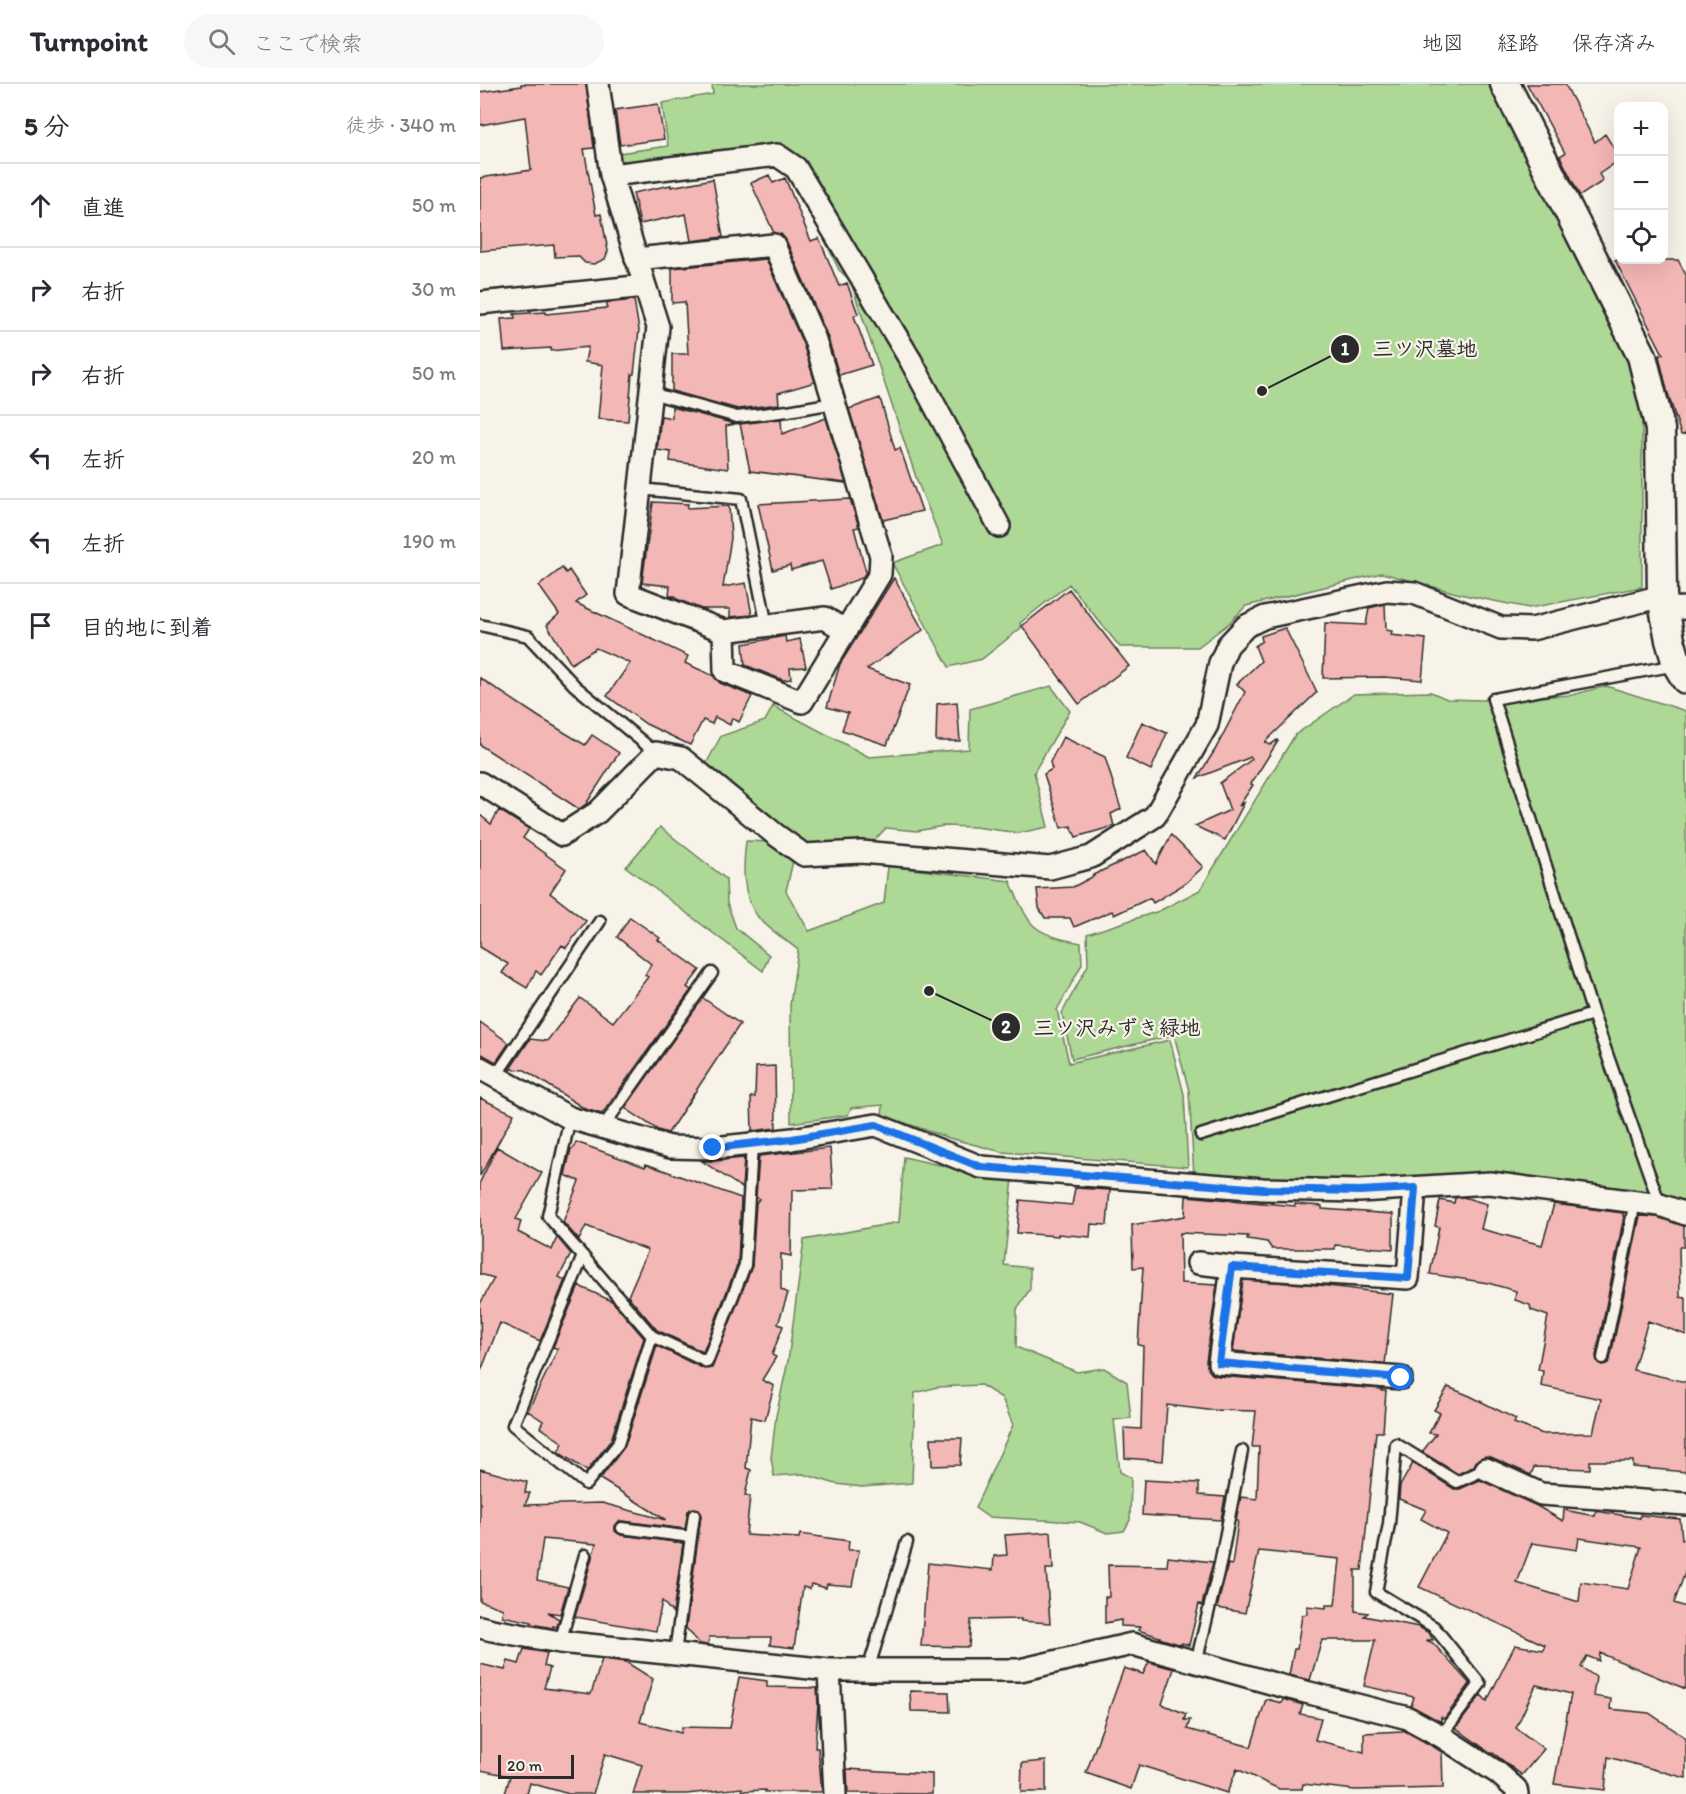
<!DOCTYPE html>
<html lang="ja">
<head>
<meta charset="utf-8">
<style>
  :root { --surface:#fff; --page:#f7f7f7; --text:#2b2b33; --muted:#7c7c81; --line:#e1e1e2 }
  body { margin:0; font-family:Itim,"Klee One",sans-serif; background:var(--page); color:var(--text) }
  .controls { position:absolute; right:18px; top:18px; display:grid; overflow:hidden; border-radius:12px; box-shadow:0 6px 24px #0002 }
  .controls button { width:54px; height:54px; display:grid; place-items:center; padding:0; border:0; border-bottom:2px solid var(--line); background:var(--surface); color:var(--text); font:30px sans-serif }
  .scale { position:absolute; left:18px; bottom:15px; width:76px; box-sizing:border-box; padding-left:6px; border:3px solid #2b2b2b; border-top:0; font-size:16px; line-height:21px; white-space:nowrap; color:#2b2b2b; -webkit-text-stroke:4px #f7f3e8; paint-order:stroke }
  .stop { position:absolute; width:18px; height:18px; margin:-14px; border:4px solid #1a73e8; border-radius:50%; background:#fff }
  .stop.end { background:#1a73e8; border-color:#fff; box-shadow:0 2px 6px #0008 }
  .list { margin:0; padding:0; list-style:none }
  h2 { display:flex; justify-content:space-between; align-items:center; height:78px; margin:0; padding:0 24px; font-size:26px }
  h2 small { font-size:20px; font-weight:400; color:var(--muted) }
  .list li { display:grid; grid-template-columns:39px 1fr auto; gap:18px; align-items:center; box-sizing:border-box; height:84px; padding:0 24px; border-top:2px solid var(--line) }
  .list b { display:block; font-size:22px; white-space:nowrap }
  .list em { font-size:20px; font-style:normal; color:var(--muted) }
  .icon { flex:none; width:33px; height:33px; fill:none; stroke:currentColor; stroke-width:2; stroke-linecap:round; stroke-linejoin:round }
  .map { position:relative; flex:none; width:1206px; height:1710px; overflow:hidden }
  header { display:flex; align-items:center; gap:36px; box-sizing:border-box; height:84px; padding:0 30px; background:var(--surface); border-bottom:2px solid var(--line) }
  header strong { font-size:28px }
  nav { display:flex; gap:33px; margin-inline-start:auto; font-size:21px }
  .search { width:420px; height:54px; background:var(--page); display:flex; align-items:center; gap:15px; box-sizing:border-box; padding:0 21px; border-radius:33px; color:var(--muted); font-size:22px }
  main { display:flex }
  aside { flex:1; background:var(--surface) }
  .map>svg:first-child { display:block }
  .green { fill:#aed896; stroke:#6c8260; stroke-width:1.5 }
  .building { fill:#f3b7b5; stroke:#2b2b2b; stroke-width:1.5; fill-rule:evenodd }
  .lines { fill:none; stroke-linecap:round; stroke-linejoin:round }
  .lane-casing { stroke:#2b2b2b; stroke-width:15 }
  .street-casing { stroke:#2b2b2b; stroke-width:26 }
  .secondary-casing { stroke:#2b2b2b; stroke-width:33 }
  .lane { stroke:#f7f3e8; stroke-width:10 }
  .street { stroke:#f7f3e8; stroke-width:21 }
  .secondary { stroke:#f7f3e8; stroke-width:28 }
  .route { stroke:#1a73e8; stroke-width:8 }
  .leader { fill:none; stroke:#2b2b2b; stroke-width:2 }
  .callout-dot { fill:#2b2b2b; stroke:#f7f3e8; stroke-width:2 }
  .mark-label { font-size:18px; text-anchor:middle; font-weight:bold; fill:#fff }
  .callout-label { font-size:21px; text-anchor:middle; font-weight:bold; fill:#2b2b2b; stroke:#f7f3e8; stroke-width:4.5; stroke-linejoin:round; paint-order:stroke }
</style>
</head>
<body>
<header>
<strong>Turnpoint</strong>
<div class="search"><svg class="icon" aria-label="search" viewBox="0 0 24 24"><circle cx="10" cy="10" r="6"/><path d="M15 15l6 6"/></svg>ここで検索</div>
<nav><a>地図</a><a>経路</a><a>保存済み</a></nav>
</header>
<main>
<aside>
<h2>5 分<small>徒歩 · 340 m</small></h2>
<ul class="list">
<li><svg class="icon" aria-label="ahead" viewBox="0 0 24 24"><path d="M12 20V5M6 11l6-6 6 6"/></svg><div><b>直進</b></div><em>50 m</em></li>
<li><svg class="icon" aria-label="right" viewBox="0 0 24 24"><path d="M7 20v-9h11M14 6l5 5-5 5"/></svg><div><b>右折</b></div><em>30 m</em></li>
<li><svg class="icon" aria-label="right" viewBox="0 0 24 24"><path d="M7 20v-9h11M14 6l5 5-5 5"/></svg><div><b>右折</b></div><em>50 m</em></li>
<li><svg class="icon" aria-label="left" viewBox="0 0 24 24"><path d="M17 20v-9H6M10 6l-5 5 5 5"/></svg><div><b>左折</b></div><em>20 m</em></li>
<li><svg class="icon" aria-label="left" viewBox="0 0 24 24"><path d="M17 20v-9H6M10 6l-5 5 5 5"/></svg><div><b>左折</b></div><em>190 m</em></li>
<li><svg class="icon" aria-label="arrive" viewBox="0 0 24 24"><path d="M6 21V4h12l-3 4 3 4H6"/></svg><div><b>目的地に到着</b></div></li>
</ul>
</aside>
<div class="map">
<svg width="1206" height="1710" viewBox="0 0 1206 1710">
  <rect width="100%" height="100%" fill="#f7f3e8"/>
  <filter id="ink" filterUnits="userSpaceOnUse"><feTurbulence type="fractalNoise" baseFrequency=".0167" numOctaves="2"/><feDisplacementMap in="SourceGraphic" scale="12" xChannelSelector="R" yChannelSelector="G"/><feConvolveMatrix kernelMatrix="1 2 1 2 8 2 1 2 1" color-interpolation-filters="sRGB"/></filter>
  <g filter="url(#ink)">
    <!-- green -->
    <path class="green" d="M232,0H1011L1154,288L1162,326V503L1049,524L984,511L902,489L766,522L748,540L718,563H640L589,500L540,539L541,544L502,575L469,583L412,479L463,461L438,399L370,196L359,186L300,62L140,81L139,69L188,62L182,19L233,10Z
      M571,602L590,627L554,688L568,743L539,749L495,743L463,742L437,747L406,744L393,758L323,760L226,680L241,652L285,637L293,622L389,673L489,665L490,625Z
      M1126,602L1206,627V1119L714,1092L709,1007L694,951L592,975L582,929L608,881L607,850L679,827L720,806L815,651L874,610L951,608L967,615L1002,616L1092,611Z
      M180,743L246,795L247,819L256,844L289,871L283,887L146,783Z
      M266,757L291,758L313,777L306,807L329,847L404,819L408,782L530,797C536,810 542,828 552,840C563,852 586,856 601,859L602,880L577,926L589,979L690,956L704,1010L708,1083L522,1068L469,1054L402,1031L403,1021L371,1024L368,1031L311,1039L310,921L318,866C307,857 286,843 278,833C261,811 263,783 266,757Z
      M424,1073L503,1091L533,1094L524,1181L550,1184V1205L537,1225L536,1263L597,1288L624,1284L647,1298L651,1334L634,1336L640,1388L651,1394L650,1436L644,1447L627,1449L600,1438L508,1433L495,1424L533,1341L522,1314L501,1301L457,1303L435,1309L432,1399L382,1403L356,1400L323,1390L294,1392L291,1374L296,1332L308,1277L324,1156L419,1138Z"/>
    <!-- building -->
    <path class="building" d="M41,0H106L114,64L104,65L116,131L121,130L128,167L125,175L114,180L105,179L98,172L75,173L74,161L0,167V94L51,86L45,33L0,41V8L41,2Z
      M1047,0H1085L1115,58L1125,50L1138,71V77L1119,90L1123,97L1100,112L1080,72L1085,69Z
      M178,20L184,55L140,61L135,26Z
      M289,91L293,99L305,94L331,157L339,154L359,202L367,199L378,230L374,232L392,281L359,291L347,251L306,156L301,150L294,149L271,99Z
      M233,95L243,153L211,157L206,130L160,140L153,109L191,101V103Z
      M286,175L323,260L335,298L298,309L299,320L258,325L192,307V270H208L205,218L192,219V184Z
      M1135,176H1198L1206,191V350L1201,351L1187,306L1179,272L1183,270Z
      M154,216L159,246L154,290H152L148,337L118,335L123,281L105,278L108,263L71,267V264L24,267L21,235L35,234L34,230L66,228V230L127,224V219Z
      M400,314L415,366L420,364L442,427L403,436L369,325Z
      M192,323L255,340L246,342L248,385L190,377L191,368L177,366L181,332L192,334Z
      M346,334L366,399L270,387L260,340L301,335L302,350Z
      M370,415L379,443L374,444L386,488L382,494L351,505L342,477L311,486L310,481L293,486L278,420Z
      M173,418L208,420L207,424L249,422L251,454L243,503L266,499L272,531L250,533V525H221L192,513L196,512H189L190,502L162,499Z
      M82,484L86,489L89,486L106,511L96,519L208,572L205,579L234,592L240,599L272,612L259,638L252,634L250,641L235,633L232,640L223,636L210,661L166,640L127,612L150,579L116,564L91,580L67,541L79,530L59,502Z
      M414,494L443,546L387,585L430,601L407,661L362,646L368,629L347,623L360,580Z
      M589,505L649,582L599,620L542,542Z
      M905,520L906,546L912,547L911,551L946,555L942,596L904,593L843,594L845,539L886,541L889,524Z
      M805,544L837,608L785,658L790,661L797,656L798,657L771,700L773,701L759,722L764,719L745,756L715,742L750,726L740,699L772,675L771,673L717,694L735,666L765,608L757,600L781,577L775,562L782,557L781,552Z
      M305,552L306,558L320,555L326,583L310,584L311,595L303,596L265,581L263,560Z
      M0,594L59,633L105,661L112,651L139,669L106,720L99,725L0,661Z
      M477,618L480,657H456L457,620Z
      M662,638L687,649L671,686L646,674Z
      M583,653L625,673L641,725L631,730L634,742L596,753L591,742L581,744L564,690L572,685L570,678Z
      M19,726L49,745L43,754L86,785L70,809L106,837L86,864L82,861L61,891L56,887L47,904L22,889L28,880L0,863V731L11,740Z
      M691,751L723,783L706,799L673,819L670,814L634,831L632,827L594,843L590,834H565L559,824L557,805L593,803L614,792L613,791L666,766L676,780Z
      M150,833L180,854L178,856L220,886L207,903L211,906L122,1030L105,1025L45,986L30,985L50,955L67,957L100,914L133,938L168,893L165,891L171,880L137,853Z
      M223,914L260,940L188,1049L178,1046L145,1024Z
      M0,938L29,959L16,978L0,969Z
      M295,982L296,1044L272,1047L271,1013H275L276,983Z
      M0,1014L34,1030L0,1092Z
      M96,1058L165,1083L166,1080L261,1114L258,1179L223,1268L177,1246L148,1212L168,1166L106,1142L99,1156L83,1138L99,1097L85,1091L91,1065H93Z
      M17,1063L62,1089L36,1135L41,1137L38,1148L72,1166L77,1153L91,1170L79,1193L85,1196L60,1257L20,1239L1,1287L0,1220L14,1194L0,1190V1098Z
      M350,1064L353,1105L312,1106L311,1172L301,1170V1205L308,1209L298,1240L303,1242L292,1271L296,1273L282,1296L294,1302L285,1336L271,1333L266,1384L271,1386L265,1411L270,1412L266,1451L319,1454L320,1450L369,1457L368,1466H379L372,1502L347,1500L346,1504L331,1500L330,1505L323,1503L314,1564L290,1561L291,1553H229L228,1561L220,1560L206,1544L221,1432L219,1425L214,1424L208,1427L205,1445L143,1437H139L135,1442V1447L141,1451L203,1459L193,1529L182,1517L176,1547L95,1533L116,1460L63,1455L57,1496L88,1503L80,1530L68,1528L79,1535L77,1543L73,1542V1544L51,1540L52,1538L22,1532L23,1525L0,1517V1385L47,1398L45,1409H50L45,1421L122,1419L186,1436L120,1395L145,1362L177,1262L224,1285L232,1284L272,1182L276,1119L279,1115L276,1113L279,1072Z
      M264,1074L262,1104L222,1077H234Z
      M595,1104L630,1106L627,1141L611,1140L610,1153L578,1150V1152L537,1149L540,1116L592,1121Z
      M706,1112L815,1122V1120L842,1122V1125L913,1130V1165L855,1161V1165H792L787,1158L767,1155L768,1152L700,1149L701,1199L737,1201L726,1277L728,1285L732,1290L738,1292L902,1305V1307H906L903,1348H896L882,1486H875V1527L888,1529L884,1532L939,1543L949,1549L953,1556H946L953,1559L990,1600L964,1635L961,1633V1638L931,1622L934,1613L884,1602L895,1556H842L830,1596L809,1591L814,1565H817L822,1531L827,1530V1522L846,1524V1521H855L860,1475L779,1467L765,1529L737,1524L748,1480L752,1481L758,1437H756L761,1413L777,1415L779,1363H772L776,1327L728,1326L687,1321L683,1377L645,1374L644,1344L661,1345L663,1262L658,1261L663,1183L653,1184L652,1141L705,1132Z
      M983,1113L1007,1120L1001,1145L1062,1161L1074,1120L1143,1129V1132H1144L1116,1272L1118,1279L1122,1281L1128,1279L1130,1276L1160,1132L1177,1133L1204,1142V1163H1199L1200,1213L1206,1214V1251L1168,1237L1153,1286L1206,1298V1388L1153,1383V1377H1110V1385L1054,1383L1051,1391L1011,1373L1005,1372L998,1375L994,1382L978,1390L942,1368L956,1350L949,1349L960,1329L954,1326L968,1303L990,1312L1036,1335L1034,1339L1063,1350L1113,1349L1121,1315L1061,1302L1063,1287L1058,1286L1068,1232L1051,1226L1050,1221L1035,1216L1036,1207L1008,1199L950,1190L959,1143L955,1142L960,1116L974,1119L975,1114Z
      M763,1196L840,1201L913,1210L905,1280L753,1267Z
      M99,1202L132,1217L164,1254L131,1356L107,1387L78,1368L83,1359L60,1343L63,1337L48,1327L78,1265L73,1263Z
      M451,1354H482L480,1381L452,1382Z
      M933,1379L974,1405H980L1000,1396L1057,1422L1083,1437L1084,1426L1115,1432L1116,1427L1160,1434V1431L1200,1435L1202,1455L1206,1454V1486L1194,1519L1206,1523V1605L1120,1569L1119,1577L1107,1572L1101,1583L1116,1593L1113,1612L1131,1615L1130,1625L1169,1629L1206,1654V1694L1128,1673L1125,1706L1074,1700L1091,1610L1056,1601L1036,1644L1064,1665L1042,1691L1013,1669L1012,1670L976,1644L1001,1611L1007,1617L1035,1561L1063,1566L1065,1561L939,1503L967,1449L941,1435L946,1426L919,1415L920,1402ZM1099,1454L1161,1463L1148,1505L1101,1498L1099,1518L1037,1499L1052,1459L1097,1466Z
      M664,1396L719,1399V1411L745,1413L741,1436L662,1431Z
      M571,1448L573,1485H566L570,1539L541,1537V1535L491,1536L489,1563L441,1562L448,1479L513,1486L514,1472L527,1471L525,1451Z
      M688,1473L733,1478L722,1521L719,1520L709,1561L702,1559V1561L679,1554L680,1553L658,1546L660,1543L641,1542V1536L625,1539V1513H629L628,1481L687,1482Z
      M44,1565L67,1569L64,1582L70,1584L64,1604L111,1610L122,1575L146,1578L173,1595L160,1638L201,1649L202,1643L250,1644L259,1593L287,1597V1603L337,1604L338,1620L335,1664H338L342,1708H285V1706L262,1707V1704L206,1710H153L162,1681L125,1670L113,1710H89L50,1699L47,1710H25L30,1692L0,1686V1580L25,1586L28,1577L39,1580Z
      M669,1578L694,1585L682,1620L706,1630L704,1636H710L707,1645L771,1663L786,1615L802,1619L803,1615L823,1621L820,1630L841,1634L835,1656L884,1668V1649L922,1647L923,1646L954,1663L962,1668L963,1704L875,1706L823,1700L822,1705H799L757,1685L747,1709L659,1681L651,1705L606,1689L644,1584L663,1590Z
      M430,1607L469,1608L470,1628L431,1627Z
      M566,1677V1708H541L542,1679Z
      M367,1685L452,1690V1710L368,1709Z"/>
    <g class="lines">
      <!-- lane casing -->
      <g class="lane-casing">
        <path id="lane" d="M171,309L257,333L308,327L354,319
          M160,405L261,415L287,542
          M0,541L48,552L95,602L176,669
          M15,993L120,837
          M90,1034L68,1132L172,1252L227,1278L265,1181L272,1060
          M123,1043L232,889
          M721,1051L1113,930
          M1180,1121L1113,930L1013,615L1196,581
          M103,1172L33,1341L106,1400L138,1360L172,1252
          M1123,1274L1155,1118
          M142,1444L211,1453
          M80,1558L105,1471
          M195,1569L214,1431
          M716,1579L740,1480L762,1367
          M388,1586L427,1458
          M961,1652L1000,1600L954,1543L896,1508L909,1440L916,1360L977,1398L1006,1385"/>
      </g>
      <!-- street casing -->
      <g class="street-casing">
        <path id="street" d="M131,91L297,71L316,84L431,277L519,442
          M156,175L294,161L335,256L401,472L400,490L322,618L245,587L244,547
          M165,202L178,243L148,510L244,547L345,534L366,547
          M0,219L165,202L131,91L118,0
          M1184,525L1206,524
          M0,699L82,751L118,728L176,669L201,674L296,751L324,771L381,768L570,784L611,773L675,732L727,641L740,579L748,561L766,542L785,533L907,507L934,509L1021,544L1052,545L1182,512
          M0,984L90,1034L190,1063L233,1064L272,1060L312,1055L396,1041L501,1083L783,1105L879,1107L1010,1099L1180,1121L1206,1130
          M718,1179L752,1183L928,1194L935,1104
          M752,1183L739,1279L921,1294
          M1006,1385L1061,1410L1206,1420
          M0,1543L12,1546L80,1558L349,1586H540L652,1560L798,1601L928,1634L961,1652L1018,1689L1036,1705L1037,1710
          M349,1586L355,1710"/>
      </g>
      <!-- secondary casing -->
      <g class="secondary-casing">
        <path id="secondary" d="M1025,0L1162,272L1180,345L1182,512L1190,556L1197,580L1206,595"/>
      </g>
      <!-- lane -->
      <use href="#lane" class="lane"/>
      <!-- street -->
      <use href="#street" class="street"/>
      <!-- secondary -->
      <use href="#secondary" class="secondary"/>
    </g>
  </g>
  <g class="lines" filter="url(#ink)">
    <!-- route -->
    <path class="route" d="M233,1064L312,1055L396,1041L501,1083L783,1105L879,1107L935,1104L928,1194L752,1183L739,1279L921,1294"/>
  </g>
  <!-- callouts -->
  <path class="leader" d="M782 307L865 265M449 907L526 943"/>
  <g class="callout-dot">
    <circle cx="782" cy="307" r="6"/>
    <circle cx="449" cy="907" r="6"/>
    <circle cx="865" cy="265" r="15"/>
    <circle cx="526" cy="943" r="15"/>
  </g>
  <g class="mark-label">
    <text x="865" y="271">1</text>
    <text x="526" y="949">2</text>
  </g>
  <g class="callout-label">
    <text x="945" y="272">三ツ沢墓地</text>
    <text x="637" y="951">三ツ沢みずき緑地</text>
  </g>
</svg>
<div class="controls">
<button>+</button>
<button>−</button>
<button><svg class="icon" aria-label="locate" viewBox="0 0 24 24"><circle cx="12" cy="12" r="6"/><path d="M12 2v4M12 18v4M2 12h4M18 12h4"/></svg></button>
</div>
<div class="scale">20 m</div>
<div class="stop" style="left:921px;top:1294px"></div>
<div class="stop end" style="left:233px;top:1064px"></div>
</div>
</main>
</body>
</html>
